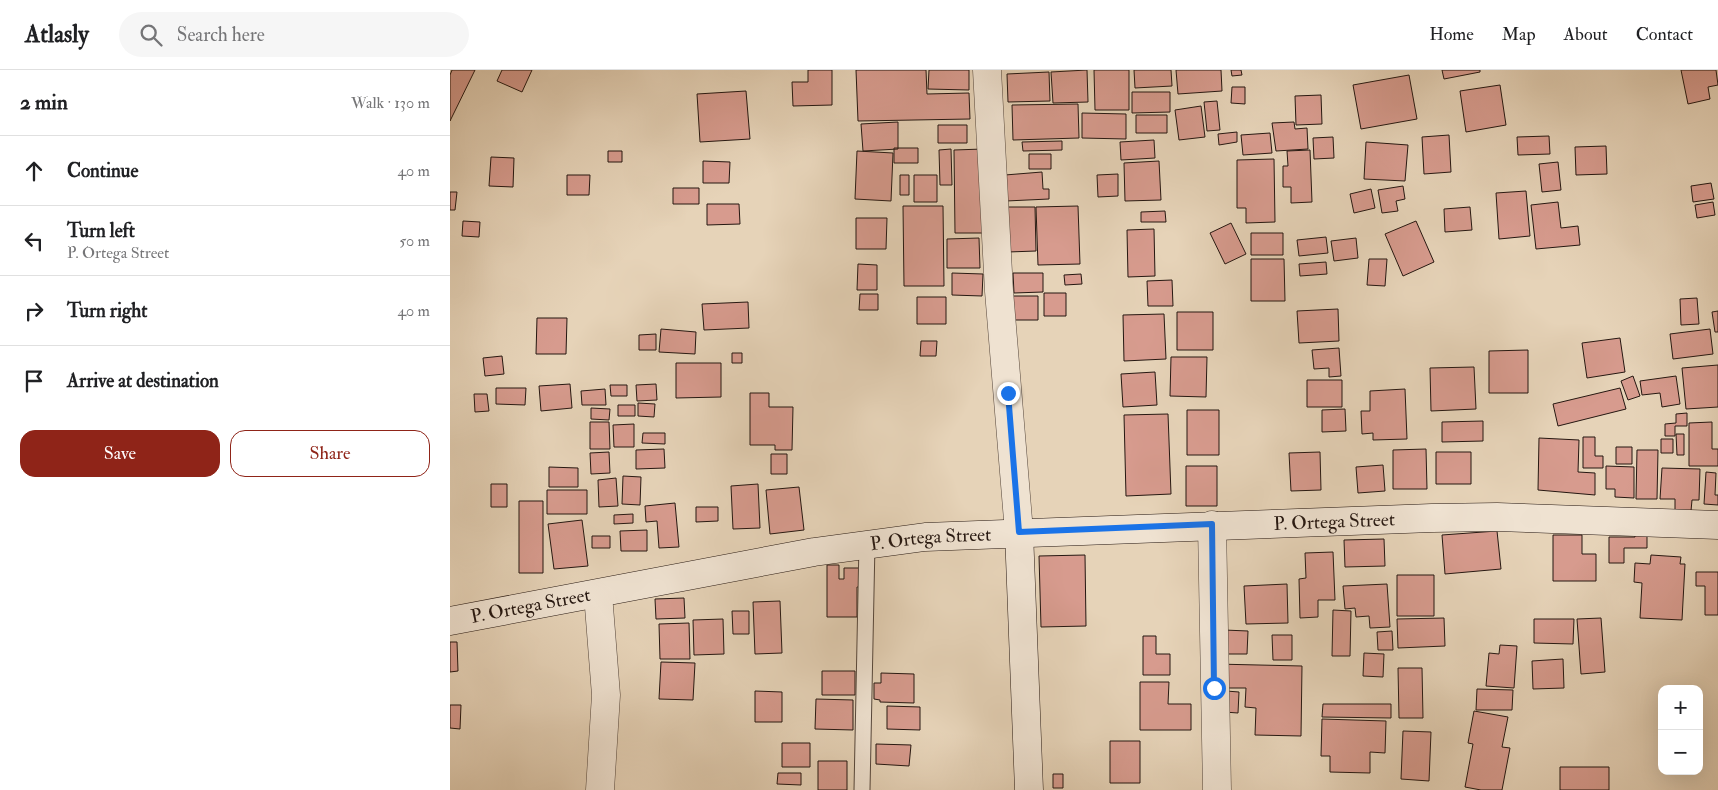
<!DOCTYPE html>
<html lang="en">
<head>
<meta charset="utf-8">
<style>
  :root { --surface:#fff; --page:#f6f6f6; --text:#202124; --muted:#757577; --line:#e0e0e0; --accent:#8f2418 }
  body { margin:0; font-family:"IM FELL Double Pica",serif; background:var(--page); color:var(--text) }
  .controls { position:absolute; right:15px; bottom:15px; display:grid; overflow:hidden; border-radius:10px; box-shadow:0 5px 20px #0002 }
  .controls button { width:45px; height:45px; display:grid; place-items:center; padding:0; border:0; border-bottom:1px solid var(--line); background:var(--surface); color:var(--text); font:25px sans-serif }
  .stop { position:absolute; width:15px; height:15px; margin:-11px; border:4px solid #1a73e8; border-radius:50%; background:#fff }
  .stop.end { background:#1a73e8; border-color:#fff; box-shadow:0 1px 5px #0008 }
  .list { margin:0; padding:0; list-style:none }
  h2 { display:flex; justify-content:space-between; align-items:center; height:65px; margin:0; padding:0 20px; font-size:21px }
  h2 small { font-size:16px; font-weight:400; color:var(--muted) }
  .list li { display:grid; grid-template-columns:32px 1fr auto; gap:15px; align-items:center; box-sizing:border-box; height:70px; padding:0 20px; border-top:1px solid var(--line) }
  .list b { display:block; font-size:19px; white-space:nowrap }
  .list p { margin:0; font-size:16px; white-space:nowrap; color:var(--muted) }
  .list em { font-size:16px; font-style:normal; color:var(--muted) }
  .actions { display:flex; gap:10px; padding:15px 20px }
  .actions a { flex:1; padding:11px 0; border:1px solid var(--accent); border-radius:15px; text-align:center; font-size:18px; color:var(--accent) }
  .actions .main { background:var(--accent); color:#fff }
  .icon { flex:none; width:28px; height:28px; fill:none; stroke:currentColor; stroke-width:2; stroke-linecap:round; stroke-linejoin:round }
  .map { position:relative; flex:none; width:1268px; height:720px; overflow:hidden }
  header { display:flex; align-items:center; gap:30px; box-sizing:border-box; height:70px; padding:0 25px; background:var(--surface); border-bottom:1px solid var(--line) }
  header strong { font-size:24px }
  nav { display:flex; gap:28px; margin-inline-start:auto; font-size:18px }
  .search { width:350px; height:45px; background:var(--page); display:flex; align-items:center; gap:12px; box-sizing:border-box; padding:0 18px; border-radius:28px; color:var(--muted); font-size:19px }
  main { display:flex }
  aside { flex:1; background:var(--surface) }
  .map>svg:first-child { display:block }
  .building { fill:#d79b8e; stroke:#251711 }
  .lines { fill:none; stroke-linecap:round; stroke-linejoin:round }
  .lane-casing { stroke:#55463b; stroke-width:17 }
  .street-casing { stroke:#55463b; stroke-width:29 }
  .secondary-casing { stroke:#251711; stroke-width:29 }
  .lane { stroke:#efe2d1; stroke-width:15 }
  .street { stroke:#efe2d1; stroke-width:28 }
  .secondary { stroke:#efe2d1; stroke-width:28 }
  .route { stroke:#1a73e8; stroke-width:6 }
  .labels { text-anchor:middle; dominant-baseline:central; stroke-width:4; stroke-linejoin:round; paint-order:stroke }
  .street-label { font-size:19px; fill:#251711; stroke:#efe2d1 }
</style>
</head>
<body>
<header>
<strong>Atlasly</strong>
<div class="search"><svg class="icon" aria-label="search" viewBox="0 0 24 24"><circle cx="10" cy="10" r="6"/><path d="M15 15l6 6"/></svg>Search here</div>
<nav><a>Home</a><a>Map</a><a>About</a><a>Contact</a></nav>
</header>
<main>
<aside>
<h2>2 min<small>Walk · 130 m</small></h2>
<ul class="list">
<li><svg class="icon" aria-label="ahead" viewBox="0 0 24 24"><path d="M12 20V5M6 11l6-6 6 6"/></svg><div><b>Continue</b></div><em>40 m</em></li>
<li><svg class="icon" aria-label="left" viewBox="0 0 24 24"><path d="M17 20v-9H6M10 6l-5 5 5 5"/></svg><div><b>Turn left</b><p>P. Ortega Street</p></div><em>50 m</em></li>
<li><svg class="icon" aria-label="right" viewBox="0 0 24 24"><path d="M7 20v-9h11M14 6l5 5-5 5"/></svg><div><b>Turn right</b></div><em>40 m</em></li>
<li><svg class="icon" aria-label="arrive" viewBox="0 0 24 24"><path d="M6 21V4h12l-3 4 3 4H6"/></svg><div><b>Arrive at destination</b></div></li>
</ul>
<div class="actions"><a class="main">Save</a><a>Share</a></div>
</aside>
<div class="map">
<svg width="1268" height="720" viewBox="0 0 1268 720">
  <rect width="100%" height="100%" fill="#e6d3b8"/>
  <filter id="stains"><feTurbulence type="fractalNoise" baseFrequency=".004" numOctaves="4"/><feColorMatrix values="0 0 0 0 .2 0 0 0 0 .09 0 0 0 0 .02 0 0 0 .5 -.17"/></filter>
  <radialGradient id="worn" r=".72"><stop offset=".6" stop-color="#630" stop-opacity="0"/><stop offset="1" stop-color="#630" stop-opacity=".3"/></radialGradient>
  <!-- building -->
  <path class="building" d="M2,0H25L0,51V5Z
    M52,0H82L72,22L47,11Z
    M358,0H382V35L343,36L342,12H358Z
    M406,0H476L477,24L519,23L520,49L408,51Z
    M479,0H519V20L478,19Z
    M637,0L638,32L603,33L601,2Z
    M644,0H679V40H645Z
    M684,0H721L722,16L685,18Z
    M726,0H771L772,21L728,24Z
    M781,0H791L792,5L782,6Z
    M992,0H1030V2L994,9Z
    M1231,0H1266L1268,15L1258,17L1260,29L1238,34Z
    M599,2L600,31L558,32L557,4Z
    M959,5L967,49L911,59L903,15Z
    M1050,15L1056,55L1016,62L1010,21Z
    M782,17H795V34L781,33Z
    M296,21L300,69L250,72L247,24Z
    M682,22H720V42L682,43Z
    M871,25L872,54L846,55L845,26Z
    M767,31L770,60L757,61L754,32Z
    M628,34L629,68L563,70L562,35Z
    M751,36L755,67L729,70L725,40Z
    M632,43L676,44V69L632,68Z
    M686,45H717V63H686Z
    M448,52V79L413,81L411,54Z
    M844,52L845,59L857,58L858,79L826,81L822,53Z
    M488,55H517V73H488Z
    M787,62V72L769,75L768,64Z
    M820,63L822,83L793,85L791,65Z
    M999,65L1001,102L974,104L972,67Z
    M1099,66L1100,84L1068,85L1067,67Z
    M883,67L884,88L864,89L863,68Z
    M704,70L705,88L671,90L670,72Z
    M612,71V80L573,81L572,72Z
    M916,72L958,75L955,111L914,109Z
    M1156,76L1157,104L1126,105L1125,77Z
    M444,78H468V93H444Z
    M501,79L502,115H490L489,80Z
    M533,79L535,163H505L504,80Z
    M860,80L862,132L841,133V117H833V96H838L837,81Z
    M158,81H172V92H158Z
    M407,81L443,83L441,131L405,129Z
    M579,84H601V99H579Z
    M41,87L64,88L63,117L39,116Z
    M824,89L825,152L796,153V138H787V90Z
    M253,91L280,92L279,113H253Z
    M709,91L711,130L675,131L674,93Z
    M1108,92L1111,120L1092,122L1089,94Z
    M592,102L593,119H599V129L556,131L555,105Z
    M668,104V126L648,127L647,105Z
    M117,105H140L139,125H117Z
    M450,105H459V125H450Z
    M464,105H487V132H464Z
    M1261,113L1264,129L1243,132L1241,116Z
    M953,116L955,129L946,131L948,141L932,143L928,120Z
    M223,118H249V134H223Z
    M921,119L925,138L904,143L900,124Z
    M1076,121L1080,166L1049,169L1046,123Z
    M0,122H7L5,140H0Z
    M1108,132L1111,158L1128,156L1130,175L1086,179L1081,135Z
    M1263,132L1265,145L1247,148L1245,135Z
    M257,134H289L290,154L257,155Z
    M453,136H493L494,216H454Z
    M628,136L630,194L588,195L586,137Z
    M558,137H585L586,181L558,182Z
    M1020,137L1022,160L995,162L994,139Z
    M715,141L716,152H691V142Z
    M406,148H437L436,179H406Z
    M13,151L30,152L29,167L12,166Z
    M966,151L984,192L953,206L935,164Z
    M781,153L796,184L775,194L760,163Z
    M704,159L705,206L678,207L677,160Z
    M801,163H833V185H801Z
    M876,167L878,183L849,186L847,170Z
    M529,168L530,198H497V169Z
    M906,168L908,188L884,191L881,171Z
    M801,189H834L835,231H801Z
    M919,189H937L935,216L917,215Z
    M876,192L877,204L850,206L849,194Z
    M408,194L427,195V220H407Z
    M502,203L533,204L532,226L502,225Z
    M563,203H593V222L564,223Z
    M631,204L632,214L615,215L614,205Z
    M722,210L723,236H698L697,211Z
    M594,223H616V246H594Z
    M410,224H428V240H409Z
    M561,226H588V250H561Z
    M467,227H496V254H467Z
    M1247,228L1249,254L1231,255L1230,229Z
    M298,232L299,258L254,260L252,234Z
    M888,239L889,271L849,273L847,241Z
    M1268,241V262H1265L1262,242Z
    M727,242H763V280H727Z
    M714,244L716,289L674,291L673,245Z
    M87,248H117L116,284H86Z
    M211,259L246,262L245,284L209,282Z
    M1260,259L1263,284L1223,289L1220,264Z
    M206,264V280H189V265Z
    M1170,268L1175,302L1137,308L1132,273Z
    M471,271H487L486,286H470Z
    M889,278L891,306L879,307V298L864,299L862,280Z
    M1078,280V323H1039V281Z
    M282,283H292V293H282Z
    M52,286L54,304L35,306L33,288Z
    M721,287H757L756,327L720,326Z
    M226,293H271V327L226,328Z
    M1268,295V337L1236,339L1232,298Z
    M1024,297L1026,339L981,341L980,298Z
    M705,302L707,335L673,337L671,304Z
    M1183,306L1190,326L1178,330L1171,311Z
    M1226,306L1230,334L1212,337L1210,323L1192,325L1190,311Z
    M857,310H892V337H857Z
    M120,314L122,338L91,341L89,316Z
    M206,314L207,330L187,331L186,315Z
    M160,315H177V326H161Z
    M46,318H76L75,335L46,334Z
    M1170,318L1176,339L1108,356L1103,334Z
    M155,319L156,335H132L131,321Z
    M955,319L957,369L923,370V363L912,364L911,341H920V321Z
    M300,323H319V337H343L342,380H325V375H300Z
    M24,324H37L39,341L25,342Z
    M188,333L205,334L204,347L188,346Z
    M168,335H185V346H168Z
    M141,338L160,339L159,350L141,349Z
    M895,339L896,361L872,362V340Z
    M737,340H769V385H737Z
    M1237,343V356H1225V366H1215V354L1226,353V344Z
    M718,344L721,424L676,426L674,345Z
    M1033,351V371L992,372V352Z
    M140,352H159L160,379H140Z
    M1262,352V379H1268V396H1239V353Z
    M184,354V377H164L163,355Z
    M193,363H215V374L192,373Z
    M1226,364H1234V385H1227Z
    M1133,367H1145V386H1153V398H1133Z
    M1089,368L1129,370L1128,402L1145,403V425L1088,420Z
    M1211,369H1223V383H1211Z
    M1166,377H1182V394H1166Z
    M214,379L215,398L186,399V380Z
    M976,379L977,419H943V380Z
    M1187,380H1208L1207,429H1186Z
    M159,382L160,403L141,404L140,383Z
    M870,382L871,420L841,421L839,383Z
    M986,382H1021V414H986Z
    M321,384H337V404H321Z
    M933,395L935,421L908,423L906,397Z
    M736,396H767V436H736Z
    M1156,396L1184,397V428L1165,427V419H1156Z
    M99,397L128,398V417H99Z
    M1212,398L1250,399L1249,430H1242L1241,441L1225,440V429H1210Z
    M1256,402L1266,403L1265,425H1268V435L1254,434Z
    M173,406L191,407L190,435L172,434Z
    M166,408L168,436L149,437L148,410Z
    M41,414H57V437H41Z
    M308,414L310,458L283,459L281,416Z
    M349,417L354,460L320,464L316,420Z
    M97,420H137V444H97Z
    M69,431H93V503H69Z
    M225,433L229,477L209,478L207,451L196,452L195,436Z
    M246,437H268V451L246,452Z
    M183,444V453L164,454V445Z
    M132,450L138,496L104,499L98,454Z
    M197,460V481H171L170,461Z
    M1185,460H1197V478H1174V493H1159V467H1185Z
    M1047,461L1051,499L995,504L992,465Z
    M1103,465H1132V484H1146V511H1103Z
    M142,466H160V478H142Z
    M934,469L935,496L895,497L894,470Z
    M883,482L885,530H868V547L850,548L849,509L856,508L855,483Z
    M635,485L636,556L591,557L589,486Z
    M1201,485L1231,487L1230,494H1235L1232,550L1190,548L1192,513L1184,512L1185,493L1200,494Z
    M377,495H389V509H394V498H415V517H407V547H377Z
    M1246,502H1268V545H1255V516H1246Z
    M947,505H984V546H947Z
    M837,514L838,553L796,554L794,516Z
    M937,514L940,557L920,558L919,546L906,547L905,538L895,539L893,516Z
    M234,528L235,548L206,549L205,529Z
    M330,531L332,583L305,584L303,532Z
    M883,540L901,541L900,586H882Z
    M282,541H299V564H283Z
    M994,548L995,576L948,578L947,549Z
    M1151,548L1155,602L1131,604L1127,549Z
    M273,549L274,584L244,585L243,550Z
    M1084,549H1124L1123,574L1084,573Z
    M239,553L240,589H210L209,554Z
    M774,560L798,561L797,584H774Z
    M942,561L943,580H928L927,562Z
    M822,565H842V590H823Z
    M693,566H706V584H720V605H693Z
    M0,572H7L8,601L0,602Z
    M1050,575L1067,576L1064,618L1036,616L1039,583L1049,584Z
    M914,583L934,584L933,607L913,606Z
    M1113,589L1114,618L1083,619L1082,591Z
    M211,592L245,593L243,630L209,629Z
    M765,594L852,596L851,666L805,665L806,638L795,637L796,618H764Z
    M948,598H972L973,648H949Z
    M372,601H405V625H372Z
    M431,603L464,604V633L430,632V630L424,629V613H431Z
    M690,612H719L718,634H741V660H690Z
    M1027,619L1063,620L1062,640H1026Z
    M305,621L332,622V652H305Z
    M776,621L789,622L788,643L774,642Z
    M366,629L403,630V660L365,659Z
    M873,634H941V648L872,647Z
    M0,635H11L10,659L0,658Z
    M437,636L470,637V660L437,659Z
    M1024,641L1058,647L1052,677L1060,678L1052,720H1031L1015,717L1023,674L1018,673Z
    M872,649L936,651L935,683L920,682V703L880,702V686H871Z
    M953,661L981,662L979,711L951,709Z
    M660,671H690V713H660Z
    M332,673H360V697H332Z
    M426,674L461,675L459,696L426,694Z
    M368,691H397V720H368Z
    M1110,697H1159V720H1110Z
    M328,703H351V715L327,714Z
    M603,704H613V718H603Z"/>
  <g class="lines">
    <!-- lane casing -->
    <g class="lane-casing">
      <path id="lane" d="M412,720L417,473"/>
    </g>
    <!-- street casing -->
    <g class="street-casing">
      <path id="street" d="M537,0L549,221L569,462
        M762,455L767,720
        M148,524L156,625L150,720"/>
    </g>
    <!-- secondary casing -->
    <g class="secondary-casing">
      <g id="secondary">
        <path d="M569,462L579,720"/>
        <path id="s1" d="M0,551L364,482L475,467L982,448L1047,447L1268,455"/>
      </g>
    </g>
    <!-- lane -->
    <use href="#lane" class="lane"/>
    <!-- street -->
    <use href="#street" class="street"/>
    <!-- secondary -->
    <use href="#secondary" class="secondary"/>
  </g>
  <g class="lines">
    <!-- route -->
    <path class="route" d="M558,323L569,462L762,454L764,618"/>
  </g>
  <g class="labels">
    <!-- street labels -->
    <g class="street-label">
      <text stroke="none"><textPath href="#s1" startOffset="892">P. Ortega Street</textPath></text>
      <text stroke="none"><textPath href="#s1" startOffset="488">P. Ortega Street</textPath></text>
      <text stroke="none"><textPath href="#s1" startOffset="82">P. Ortega Street</textPath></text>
    </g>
  </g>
  <rect width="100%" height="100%" filter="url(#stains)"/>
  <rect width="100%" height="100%" fill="url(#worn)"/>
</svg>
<div class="controls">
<button>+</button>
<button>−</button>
</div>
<div class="stop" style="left:764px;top:618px"></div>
<div class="stop end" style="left:558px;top:323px"></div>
</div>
</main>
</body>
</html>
